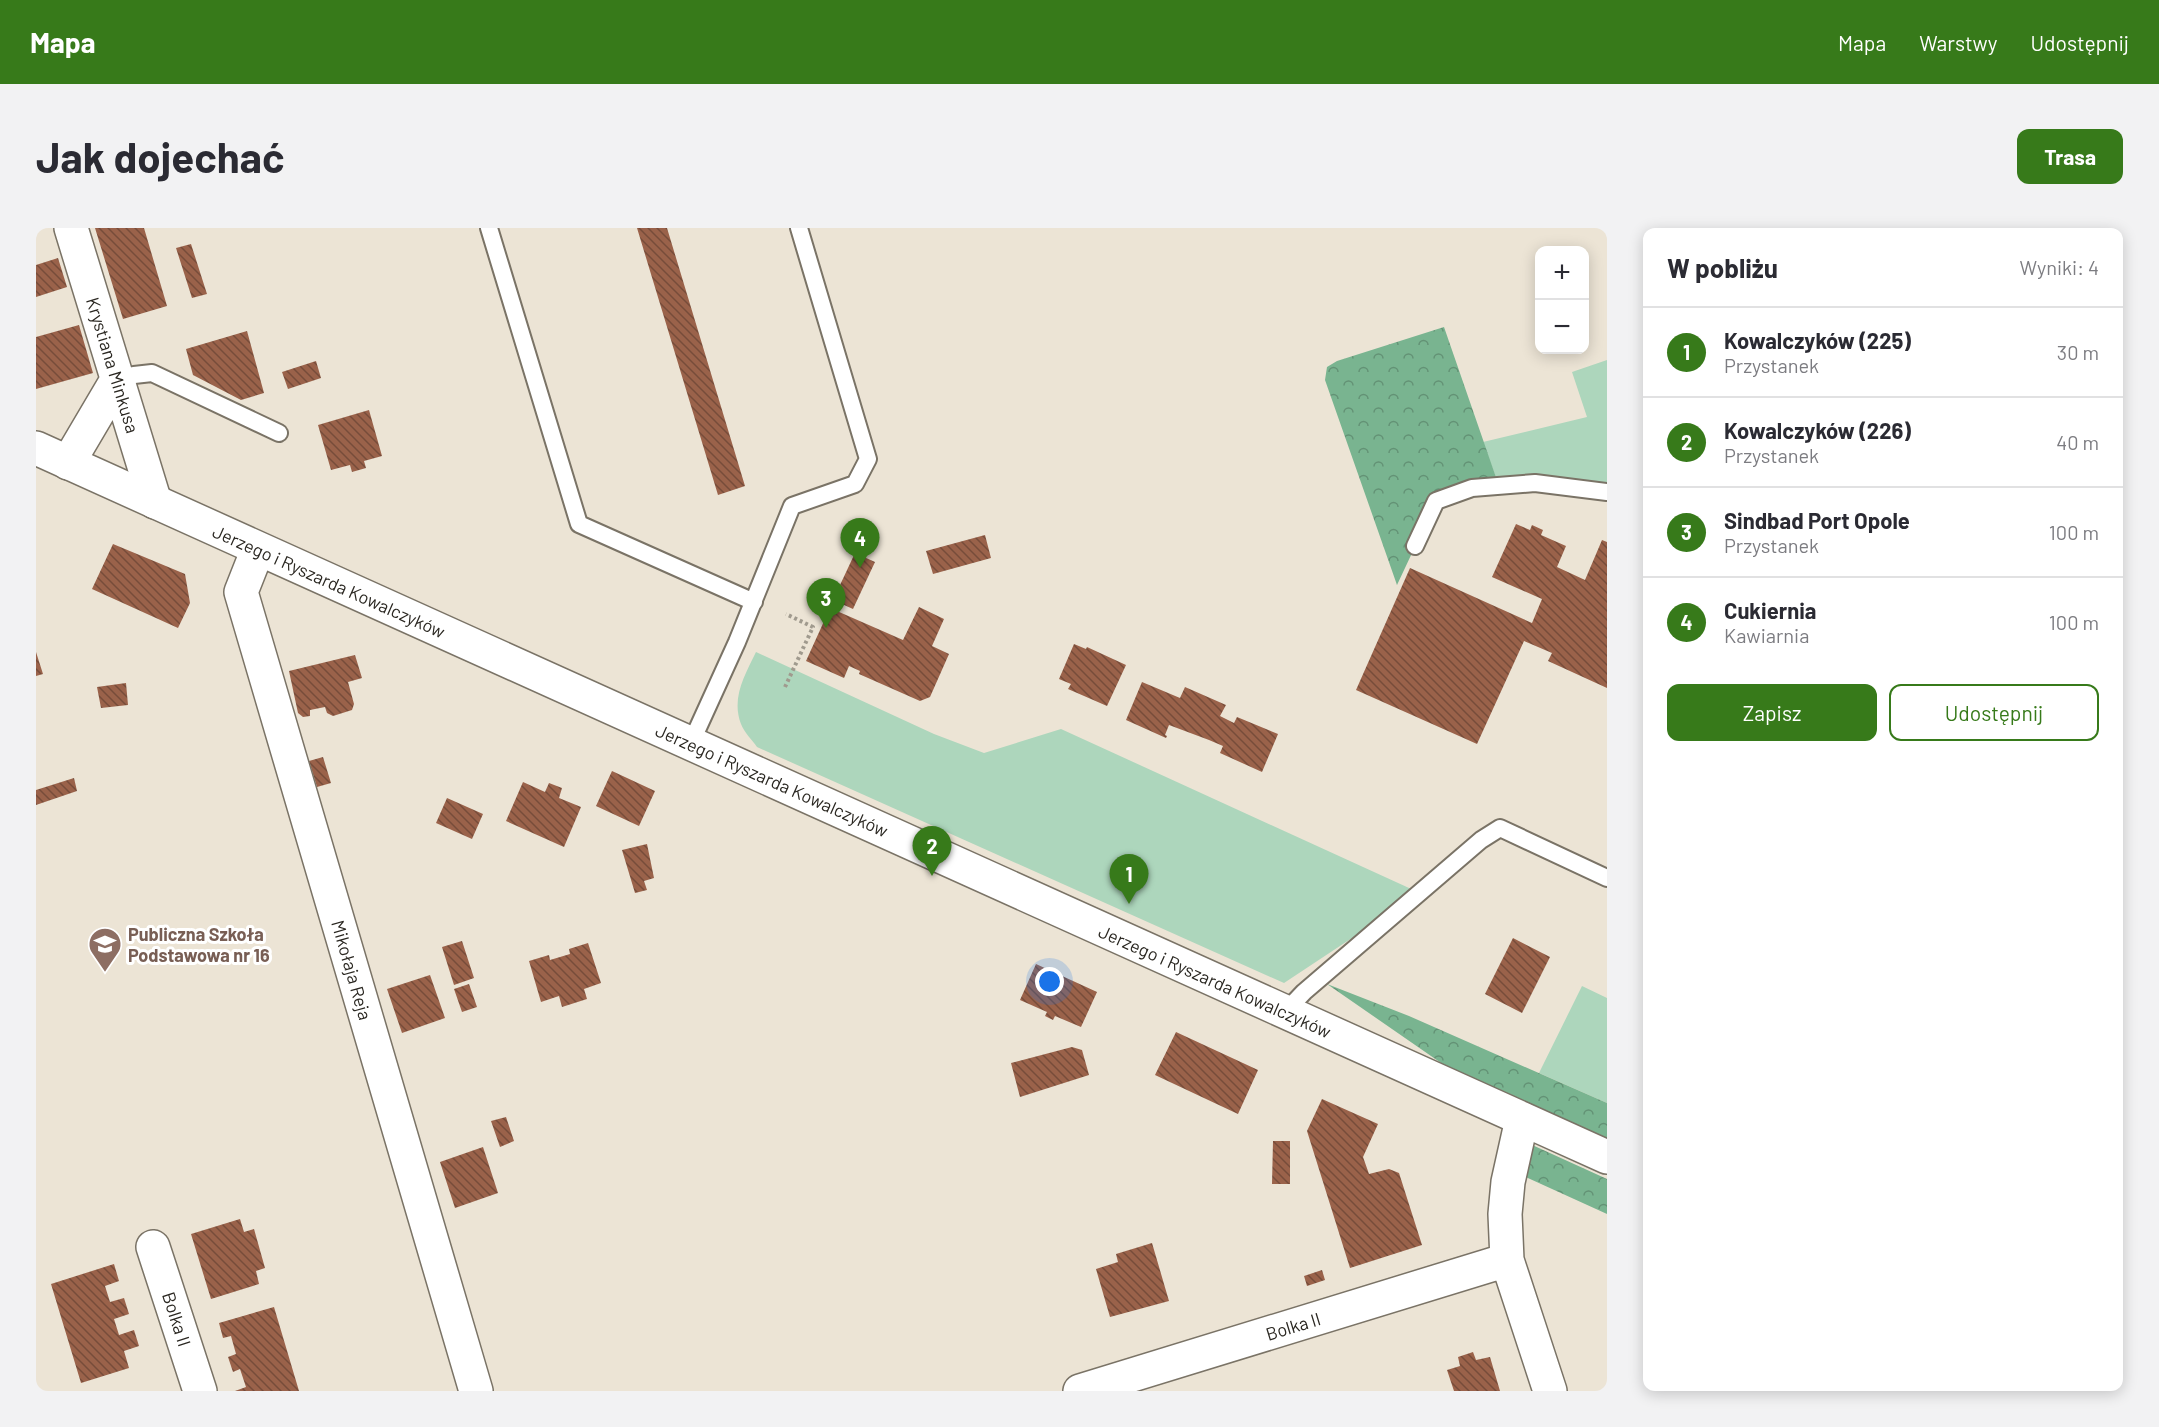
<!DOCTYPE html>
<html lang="pl">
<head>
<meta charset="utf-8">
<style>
  :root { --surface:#fff; --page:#f2f2f3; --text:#2b2b33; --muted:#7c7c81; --line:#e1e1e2; --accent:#377a1a }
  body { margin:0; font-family:Barlow,sans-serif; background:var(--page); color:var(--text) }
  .controls { position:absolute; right:18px; top:18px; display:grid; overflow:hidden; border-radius:12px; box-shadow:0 3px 15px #0003 }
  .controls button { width:54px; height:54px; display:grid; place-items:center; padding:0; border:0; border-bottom:2px solid var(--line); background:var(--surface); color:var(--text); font:30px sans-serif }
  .you { position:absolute; left:1014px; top:754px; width:21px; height:21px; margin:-15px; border:4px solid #fff; border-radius:50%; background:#1a73e8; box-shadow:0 0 0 9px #1a73e833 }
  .badge { display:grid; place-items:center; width:39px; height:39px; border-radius:50%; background:var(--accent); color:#fff; font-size:20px; font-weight:700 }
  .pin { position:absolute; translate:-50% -50px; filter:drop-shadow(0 2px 3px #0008) }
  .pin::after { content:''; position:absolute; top:32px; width:21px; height:18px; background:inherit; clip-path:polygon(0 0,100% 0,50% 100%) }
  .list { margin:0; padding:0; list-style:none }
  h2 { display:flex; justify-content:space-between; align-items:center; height:78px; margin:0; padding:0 24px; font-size:26px }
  h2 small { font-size:20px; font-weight:400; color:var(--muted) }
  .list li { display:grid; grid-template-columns:39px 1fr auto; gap:18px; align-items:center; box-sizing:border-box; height:90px; padding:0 24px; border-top:2px solid var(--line) }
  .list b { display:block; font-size:22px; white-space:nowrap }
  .list p { margin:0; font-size:20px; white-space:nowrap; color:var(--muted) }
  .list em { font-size:20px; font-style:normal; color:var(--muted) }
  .actions { display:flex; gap:12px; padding:18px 24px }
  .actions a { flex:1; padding:14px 0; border:2px solid var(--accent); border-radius:12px; text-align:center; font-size:21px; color:var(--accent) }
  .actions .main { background:var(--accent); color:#fff }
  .map { position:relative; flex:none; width:1571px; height:1163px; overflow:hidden; border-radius:12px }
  header { display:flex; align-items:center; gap:36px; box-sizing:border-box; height:84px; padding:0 30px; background:var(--accent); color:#fff }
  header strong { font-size:28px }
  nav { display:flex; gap:33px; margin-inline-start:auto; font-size:21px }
  .intro { display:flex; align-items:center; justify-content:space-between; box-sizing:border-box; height:144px; padding:0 36px }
  h1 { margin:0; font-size:42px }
  .button { padding:15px 27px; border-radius:12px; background:var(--accent); color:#fff; font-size:21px; font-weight:700 }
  main { display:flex; gap:36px; padding:0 36px }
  aside { flex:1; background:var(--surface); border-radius:12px; box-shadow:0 3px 15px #0003 }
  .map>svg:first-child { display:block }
  .grass { fill:#add6bc }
  .forest { fill:url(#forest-crowns) }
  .building { fill:url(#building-back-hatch) }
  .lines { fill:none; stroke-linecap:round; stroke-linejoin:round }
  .lane-casing { stroke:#7a7366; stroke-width:20 }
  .street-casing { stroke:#7a7366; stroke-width:36 }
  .secondary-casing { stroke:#7a7366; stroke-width:36 }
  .path { stroke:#a09a8e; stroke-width:4; stroke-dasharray:3 3; stroke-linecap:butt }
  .lane { stroke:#fff; stroke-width:16 }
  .street { stroke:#fff; stroke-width:33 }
  .secondary { stroke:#fff; stroke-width:33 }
  .labels { text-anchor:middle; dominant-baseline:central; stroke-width:6; stroke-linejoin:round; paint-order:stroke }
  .street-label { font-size:18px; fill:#2a2721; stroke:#fff }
  .education-label { font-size:18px; font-weight:bold; fill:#785e54; stroke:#fff; text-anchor:start }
</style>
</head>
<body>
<header>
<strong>Mapa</strong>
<nav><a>Mapa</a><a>Warstwy</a><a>Udostępnij</a></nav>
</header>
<div class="intro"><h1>Jak dojechać</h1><a class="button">Trasa</a></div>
<main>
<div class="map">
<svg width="1571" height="1163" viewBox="0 0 1571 1163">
  <defs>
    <pattern id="forest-crowns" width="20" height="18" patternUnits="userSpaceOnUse" patternTransform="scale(1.5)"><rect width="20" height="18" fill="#79b490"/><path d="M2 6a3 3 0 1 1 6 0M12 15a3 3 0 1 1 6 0" fill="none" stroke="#639275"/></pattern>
    <pattern id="building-back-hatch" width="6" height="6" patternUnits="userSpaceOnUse" patternTransform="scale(1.5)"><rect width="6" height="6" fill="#9a624a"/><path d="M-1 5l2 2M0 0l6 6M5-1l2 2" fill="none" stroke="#774c3a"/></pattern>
  </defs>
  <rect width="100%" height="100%" fill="#ece4d5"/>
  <!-- grass -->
  <path class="grass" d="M1571,132V264L1463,258L1447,214L1551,189L1536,144Z
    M720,424L898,506L948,525L1025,501L1384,665L1248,755L721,519C716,512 708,504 705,496C695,470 709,447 720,424Z
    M1546,758L1571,770V875L1503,845Z"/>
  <!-- forest -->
  <path class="forest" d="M1408,99L1463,258L1400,274L1361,357L1289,152L1291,139L1301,133Z
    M1291,756L1373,788L1571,875V929L1486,891Z
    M1481,910L1571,951V986L1474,942Z"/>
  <!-- building -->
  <path class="building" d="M59,0H108L131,78L87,91Z
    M601,0H631L709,258L682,267Z
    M155,16L171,66L156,70L140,20Z
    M22,30L31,59L0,69V37Z
    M43,97L57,145L0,161V109Z
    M211,103L228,165L205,172L157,147L150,121Z
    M280,133L285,150L252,161L246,144Z
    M333,182L346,228L328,233L330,240L316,244L314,237L295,242L282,197Z
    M1480,296L1494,302L1496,297L1507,302L1505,307L1530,318L1521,339L1549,352L1566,312L1571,314V460L1512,433L1516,425L1488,413L1441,516L1320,462L1374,340L1496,395L1506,371L1456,349Z
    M949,307L955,330L897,346L890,323Z
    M77,316L149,346L154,375L142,400L56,361Z
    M819,325L839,334L817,381L797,372Z
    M883,379L908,391L896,418L913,426L894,469L884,473L823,446L824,443L813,438L808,450L770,433L794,380L867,412Z
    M1038,416L1050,421L1051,419L1090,437L1071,478L1032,461L1035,456L1023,451Z
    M0,424L7,446L0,448Z
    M319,427L326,450L312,454L318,476L316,482L297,488L291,485L289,479L274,482V488L267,489L262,485L253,443Z
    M1106,454L1144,470L1149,459L1190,477L1184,488L1198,495L1201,489L1242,506L1226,544L1184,525L1187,518L1173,512L1133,497L1129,507L1131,508L1130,510L1090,492Z
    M90,455L92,477L65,480L61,459Z
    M287,529L295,555L281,559L273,533Z
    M576,543L619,563L603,598L560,578Z
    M38,550L41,563L0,577V562Z
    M487,554L509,564L513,555L526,560L523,570L545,579L528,619L470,593Z
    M411,570L447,586L436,611L400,595Z
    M611,616L618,650L608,653L611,662L599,665L586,622Z
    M1477,710L1514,729L1486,785L1449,766Z
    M426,713L438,750L418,757L406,719Z
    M552,715L565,755L548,761L551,771L526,779L523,768L505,774L493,733L513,727L514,732L534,726L533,721Z
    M1000,736L1061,764L1045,799L1019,788L1017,792L1009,788L1011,784L984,772Z
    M394,747L409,790L366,805L351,761Z
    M433,756L441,779L426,784L418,761Z
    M1140,804L1222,842L1202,886L1119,847Z
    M1036,819L1046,822L1053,847L984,869L975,835Z
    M1286,871L1342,896L1327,929L1333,946L1353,941L1363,945L1386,1017L1314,1040L1271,903Z
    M470,889L478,913L464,919L455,893Z
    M1237,913H1254V956H1236Z
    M447,919L462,965L419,980L404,934Z
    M204,991L208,1004L218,1001L229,1040L220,1043L223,1056L175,1071L155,1006Z
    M1116,1015L1133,1073L1074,1089L1060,1041L1082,1034L1080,1026Z
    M78,1036L83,1053L69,1058L74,1074L88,1070L93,1086L78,1091L83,1107L98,1102L103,1118L88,1123L93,1140L45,1155L15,1056Z
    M1286,1042L1289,1052L1271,1058L1268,1048Z
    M238,1079L263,1163H199L210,1159L204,1141L197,1144L192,1129L200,1126L195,1108L187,1110L183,1095Z
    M1437,1124L1440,1132L1454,1129L1464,1163H1418L1411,1142L1424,1138L1422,1129Z"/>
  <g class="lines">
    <!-- lane casing -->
    <g class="lane-casing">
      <path id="lane" d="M453,0L543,296L718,374
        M81,152L98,147L116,145L243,205
        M1379,318L1400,273L1436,260L1499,255L1571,264
        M655,515L701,414L756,278L819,256L832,231L763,0
        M1249,784L1268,764L1445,612L1464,600L1571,650"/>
    </g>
    <!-- street casing -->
    <g class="street-casing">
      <path id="street" d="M35,0L119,274
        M32,235L81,152
        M222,321L205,364L440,1163
        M1486,891L1472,954L1469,986L1471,1032L1514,1163
        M117,1019L164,1163
        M1044,1163L1471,1032"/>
    </g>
    <!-- secondary casing -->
    <g class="secondary-casing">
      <path id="secondary" d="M0,220L1571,929"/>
    </g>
    <!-- path -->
    <path class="path" d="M749,459L777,399L750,386"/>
    <!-- lane -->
    <use href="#lane" class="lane"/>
    <!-- street -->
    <use href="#street" class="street"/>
    <!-- secondary -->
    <use href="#secondary" class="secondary"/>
  </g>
  <!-- icons -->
  <defs>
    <g id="school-pin" transform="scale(1.725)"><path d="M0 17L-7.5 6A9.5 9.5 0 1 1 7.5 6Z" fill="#8d6e63" stroke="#fff"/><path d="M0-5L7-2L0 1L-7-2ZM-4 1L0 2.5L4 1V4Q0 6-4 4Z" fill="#fff"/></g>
  </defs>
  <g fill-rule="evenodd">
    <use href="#school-pin" x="69" y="716"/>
  </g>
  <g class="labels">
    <!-- street labels -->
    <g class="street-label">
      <text transform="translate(77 137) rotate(73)">Krystiana Minkusa</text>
      <text transform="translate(293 353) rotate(24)">Jerzego i Ryszarda Kowalczyków</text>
      <text transform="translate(736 552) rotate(24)">Jerzego i Ryszarda Kowalczyków</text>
      <text transform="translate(316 742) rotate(74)">Mikołaja Reja</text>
      <text transform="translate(1179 753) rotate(24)">Jerzego i Ryszarda Kowalczyków</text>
      <text transform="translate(141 1091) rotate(72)">Bolka II</text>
      <text transform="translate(1257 1098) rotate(-17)">Bolka II</text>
    </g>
    <!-- education labels -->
    <g class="education-label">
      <text x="92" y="706">Publiczna Szkoła<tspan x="92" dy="21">Podstawowa nr 16</tspan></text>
    </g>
  </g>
</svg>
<div class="controls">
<button>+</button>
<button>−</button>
</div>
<div class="you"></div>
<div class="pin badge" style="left:1093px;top:676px">1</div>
<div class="pin badge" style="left:896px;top:648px">2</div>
<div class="pin badge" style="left:790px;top:400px">3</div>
<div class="pin badge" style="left:824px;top:340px">4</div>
</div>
<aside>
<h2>W pobliżu<small>Wyniki: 4</small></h2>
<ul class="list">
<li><span class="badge">1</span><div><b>Kowalczyków (225)</b><p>Przystanek</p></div><em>30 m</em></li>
<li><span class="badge">2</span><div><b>Kowalczyków (226)</b><p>Przystanek</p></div><em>40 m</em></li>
<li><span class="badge">3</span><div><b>Sindbad Port Opole</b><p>Przystanek</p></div><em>100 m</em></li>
<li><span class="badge">4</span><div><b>Cukiernia</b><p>Kawiarnia</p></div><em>100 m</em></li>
</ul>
<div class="actions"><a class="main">Zapisz</a><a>Udostępnij</a></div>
</aside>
</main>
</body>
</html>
